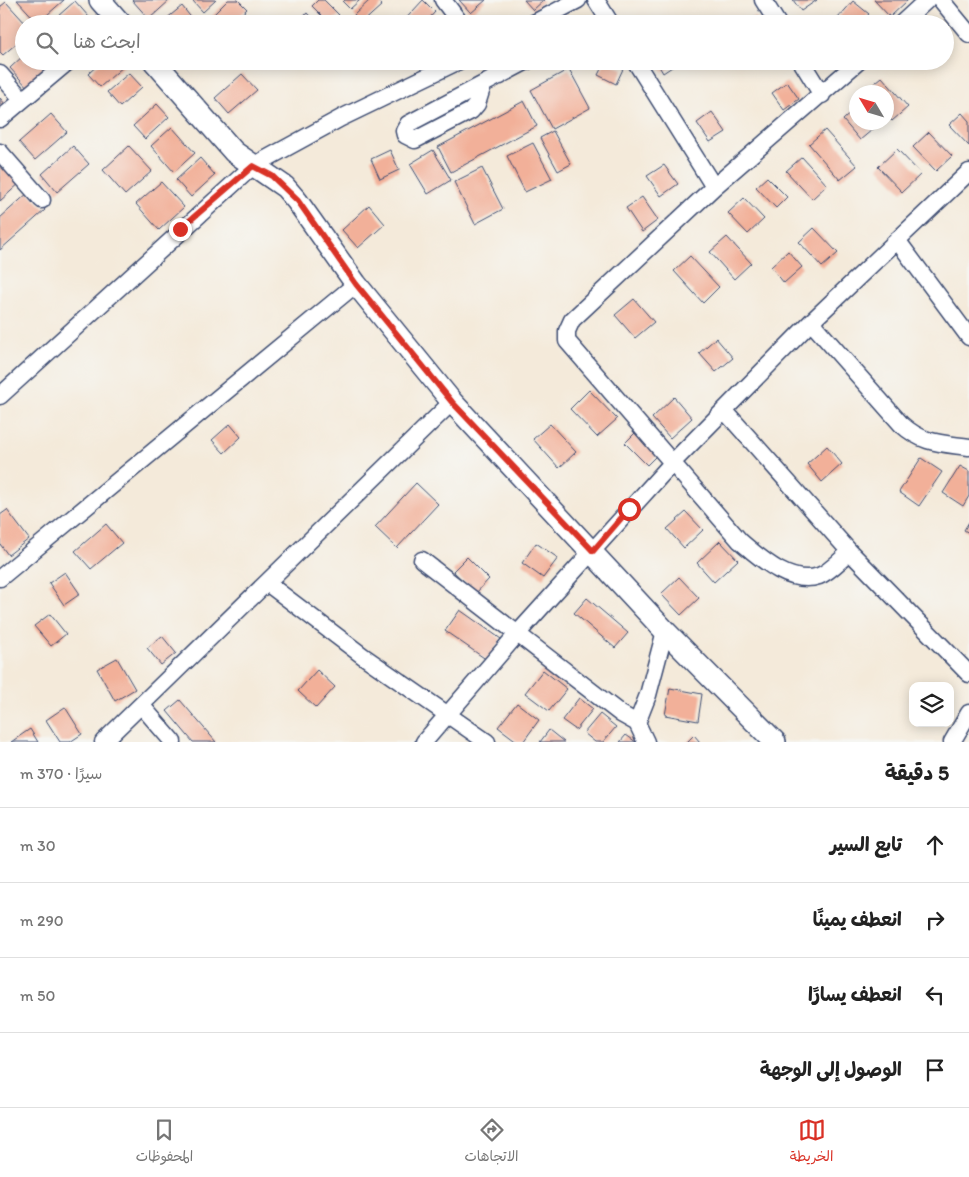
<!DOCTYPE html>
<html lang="ar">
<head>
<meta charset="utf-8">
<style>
  :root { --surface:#fff; --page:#f6f6f6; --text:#222; --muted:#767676; --line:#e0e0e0; --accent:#d93025 }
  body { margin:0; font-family:Itim,"Playpen Sans Arabic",sans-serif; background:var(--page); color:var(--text); direction:rtl }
  .controls { position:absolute; right:15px; bottom:15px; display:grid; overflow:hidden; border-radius:10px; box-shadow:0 2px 12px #0003 }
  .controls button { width:45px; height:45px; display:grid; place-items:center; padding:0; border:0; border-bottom:1px solid var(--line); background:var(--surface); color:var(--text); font:25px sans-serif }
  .compass { position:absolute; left:849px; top:85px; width:45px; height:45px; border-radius:50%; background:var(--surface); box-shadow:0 2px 12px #0003; rotate:308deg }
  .stop { position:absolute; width:15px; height:15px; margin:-11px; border:4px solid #d93025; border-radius:50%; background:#fff }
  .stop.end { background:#d93025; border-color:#fff; box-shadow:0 1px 5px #0008 }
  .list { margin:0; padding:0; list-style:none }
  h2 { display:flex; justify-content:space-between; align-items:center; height:65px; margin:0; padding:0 20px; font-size:21px }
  h2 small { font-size:16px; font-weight:400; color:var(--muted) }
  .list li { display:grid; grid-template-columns:32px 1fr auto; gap:15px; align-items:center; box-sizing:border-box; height:75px; padding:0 20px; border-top:1px solid var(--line) }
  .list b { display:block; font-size:19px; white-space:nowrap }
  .list em { font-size:16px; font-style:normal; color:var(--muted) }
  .icon { flex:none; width:28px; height:28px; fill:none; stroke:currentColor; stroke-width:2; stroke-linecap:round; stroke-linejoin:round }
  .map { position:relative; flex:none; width:969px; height:742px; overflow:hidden; direction:ltr }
  .search { position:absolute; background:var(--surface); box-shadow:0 2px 12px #0003; left:15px; right:15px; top:15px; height:55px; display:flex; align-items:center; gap:12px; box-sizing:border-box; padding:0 18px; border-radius:28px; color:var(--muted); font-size:19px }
  .sheet { height:365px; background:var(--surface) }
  nav { display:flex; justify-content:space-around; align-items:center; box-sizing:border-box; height:70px; border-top:1px solid var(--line); background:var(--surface); font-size:14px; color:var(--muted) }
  nav a { display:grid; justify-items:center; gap:2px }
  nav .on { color:var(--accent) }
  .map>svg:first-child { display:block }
  .building { fill:#f2b099 }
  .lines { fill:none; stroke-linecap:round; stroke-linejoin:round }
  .minor-casing { stroke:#3c4b71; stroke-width:19 }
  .major-casing { stroke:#3c4b71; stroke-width:24 }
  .minor { stroke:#fff; stroke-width:16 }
  .major { stroke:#fff; stroke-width:21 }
  .route { stroke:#d93025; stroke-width:6 }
</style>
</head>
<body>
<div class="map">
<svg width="969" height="742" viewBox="0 0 969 742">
  <rect width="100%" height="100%" fill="#f6f6f2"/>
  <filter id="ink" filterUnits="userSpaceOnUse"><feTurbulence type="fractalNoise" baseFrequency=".02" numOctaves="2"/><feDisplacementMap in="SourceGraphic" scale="10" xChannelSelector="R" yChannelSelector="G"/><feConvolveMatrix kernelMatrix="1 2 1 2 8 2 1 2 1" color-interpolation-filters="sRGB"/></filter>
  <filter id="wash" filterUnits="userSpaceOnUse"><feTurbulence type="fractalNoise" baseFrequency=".0096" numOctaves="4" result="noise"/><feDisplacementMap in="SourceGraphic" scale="20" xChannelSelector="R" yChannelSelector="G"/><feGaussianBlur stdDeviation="1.12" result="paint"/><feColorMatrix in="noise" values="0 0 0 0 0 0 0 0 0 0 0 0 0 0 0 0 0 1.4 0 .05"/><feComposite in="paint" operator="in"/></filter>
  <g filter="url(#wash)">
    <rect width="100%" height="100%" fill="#f4eada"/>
    <g id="blocks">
      <!-- building -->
      <path class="building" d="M17,0H64L38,23Z
        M132,0H170L149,19Z
        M192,0H216L203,12Z
        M228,0H238L247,9L231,24H217L211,17Z
        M318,0H324L339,15L330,24L312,6Z
        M345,0H360L350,9L343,2Z
        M370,0H377L382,5L361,24L354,15Z
        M423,0L435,12L424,24H401Z
        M459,0H486L471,13Z
        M524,0H544L533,10Z
        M793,0H817L801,11Z
        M874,0H908L890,17Z
        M75,1L95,24H49Z
        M853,1L869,14L860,24H845L838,18Z
        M6,2L26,24L24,37L3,55L0,52V7Z
        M182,6L193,20L188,24H160Z
        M307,13L317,24H295Z
        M251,15L260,24H242Z
        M755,17L760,24H745Z
        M24,55V61H53L56,65L29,89L10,68Z
        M102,61H122L125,65L100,87L88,74Z
        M183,61H193L187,66Z
        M605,61L623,69L616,84L598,75Z
        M656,61H681L663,73Z
        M569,69L590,108L552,129L531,90Z
        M129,73L142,87L120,107L107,92Z
        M242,74L257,90L229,114L215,98Z
        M882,77L908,107L892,121L886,115V92H864Z
        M787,82L799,99L784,110L772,93Z
        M0,98L6,105L0,111Z
        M524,101L537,126L451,172L438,147Z
        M157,104L169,117L145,139L133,126Z
        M856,108V122H876L878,125L860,140L843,120Z
        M712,112L726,132L710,142L697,123Z
        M962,113L969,121V146L949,125Z
        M51,114L67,132L35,160L19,142Z
        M172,127L195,153L174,172L151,146Z
        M825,130L857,166L840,180L809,144Z
        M553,131L571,164L558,171L540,138Z
        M929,132L952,156L936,171L913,147Z
        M533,143L552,179L525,192L507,156Z
        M73,146L89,164L57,192L42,174Z
        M129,146L152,171L125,195L103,170Z
        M897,149L921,174L902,192L878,167Z
        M390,150L399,170L380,179L371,159Z
        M433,150L451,180L428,194L410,164Z
        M802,157L827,185L812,199L786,171Z
        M200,158L215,175L191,197L176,180Z
        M4,162L21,182L0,201V165Z
        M664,165L678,184L661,196L647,176Z
        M482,168L503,209L475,224L454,182Z
        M767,177L787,197L776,208L756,187Z
        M161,182L184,207L159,230L136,204Z
        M29,192L45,210L0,250V218Z
        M642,197L658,220L642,232L626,208Z
        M744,198L764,219L748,234L728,213Z
        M369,205L385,224L358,248L342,230Z
        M814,228L838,253L822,267L799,242Z
        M727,237L751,263L734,279L710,252Z
        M788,251L802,267L784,283L771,267Z
        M690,256L719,287L703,303L674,271Z
        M634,299L654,322L635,338L615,315Z
        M716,338L733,358L716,372L699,353Z
        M589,390L617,419L597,437L570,409Z
        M674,397L692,418L670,438L652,418Z
        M230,424L241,437L224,453L212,440Z
        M550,424L576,452L559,468L533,439Z
        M637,431L659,453L647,465L625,443Z
        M827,446L842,464L822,482L807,464Z
        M921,458L942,472L919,506L899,492Z
        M960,466L969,471V496L963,506L943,493Z
        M416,483L438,504L397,548L375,527Z
        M7,510L29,539L8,555L0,544V515Z
        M686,512L703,530L684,548L667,529Z
        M969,522V533L964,530Z
        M106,524L122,543L91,569L75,551Z
        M720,541L738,560L714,582L697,563Z
        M536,543L558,558L543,578L522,563Z
        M467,557L489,579L476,593L453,571Z
        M65,572L80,594L64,605L49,583Z
        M679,577L699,598L681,615L661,594Z
        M587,598L628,633L615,648L574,613Z
        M460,610L501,639L487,660L445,631Z
        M50,614L66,634L51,646L34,626Z
        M162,636L176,653L161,665L147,648Z
        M117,658L135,689L115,701L97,669Z
        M317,670L335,687L316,708L298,691Z
        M543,670L567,689L549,711L525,693Z
        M670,688L702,694L698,721L665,715Z
        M579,698L593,709L576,730L562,720Z
        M180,700L216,742H193L167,711Z
        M517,703L539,720L523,742H518L498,727Z
        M65,707L82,734L70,742H60L46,720Z
        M600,714L616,727L603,742H595L584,733Z
        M30,729L38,742H11Z
        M549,730L564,742H540Z
        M626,735L636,742H620Z
        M694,735L700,742H687Z"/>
    </g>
  </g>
  <g filter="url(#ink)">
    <use href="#blocks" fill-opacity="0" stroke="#3c4b71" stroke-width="1"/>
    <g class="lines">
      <!-- minor casing -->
      <g class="minor-casing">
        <path id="minor" d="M443,0L461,24
          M596,0L611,24
          M763,0L778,24
          M941,0L969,34
          M532,24L578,0
          M901,24L927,0
          M490,61L500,76
          M635,61L714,187
          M801,61L822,95
          M0,74L22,99
          M483,85L477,104L471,111L415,140L405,135L404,131L408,124L527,61
          M0,119L69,61
          M0,152L42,200
          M897,240L969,337
          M811,322L901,424C923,444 940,443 969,447
          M0,396L253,166L341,118L459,61
          M724,410L850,552L969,674
          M850,552C841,559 830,572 819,576C790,586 760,558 740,541L567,341V331L572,320L714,187L859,61
          M422,560L621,714L637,723L648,695L665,631
          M0,578L356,284
          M267,583L363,656L487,742
          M141,705L173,742
          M637,723L646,742
          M103,742L452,402
          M424,742L518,633L673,462L811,322L969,172
          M952,742L969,713"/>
      </g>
      <!-- major casing -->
      <g class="major-casing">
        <path id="major" d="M100,0L121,24
          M154,61L234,152L285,187L297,201L356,284L452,402L665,631L775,742"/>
      </g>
      <!-- minor -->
      <use href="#minor" class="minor"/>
      <!-- major -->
      <use href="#major" class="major"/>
    </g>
  </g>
  <g class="lines" filter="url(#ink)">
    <!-- route -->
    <path class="route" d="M180,229L253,166L272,176L298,201L356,284L452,402L593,551L629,509"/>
  </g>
</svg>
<div class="controls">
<button><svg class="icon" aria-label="layers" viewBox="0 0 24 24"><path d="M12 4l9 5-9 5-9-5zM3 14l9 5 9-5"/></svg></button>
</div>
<svg class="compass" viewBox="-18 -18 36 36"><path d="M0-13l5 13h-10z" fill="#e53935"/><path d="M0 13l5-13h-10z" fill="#767676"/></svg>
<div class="stop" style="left:629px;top:509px"></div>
<div class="stop end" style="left:180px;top:229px"></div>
<div class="search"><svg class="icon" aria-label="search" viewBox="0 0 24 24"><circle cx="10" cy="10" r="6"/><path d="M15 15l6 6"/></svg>ابحث هنا</div>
</div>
<section class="sheet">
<h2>5 دقيقة<small>سيرًا · 370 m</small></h2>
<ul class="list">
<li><svg class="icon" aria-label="ahead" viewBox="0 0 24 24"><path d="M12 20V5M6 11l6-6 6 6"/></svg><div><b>تابع السير</b></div><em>30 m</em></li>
<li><svg class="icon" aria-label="right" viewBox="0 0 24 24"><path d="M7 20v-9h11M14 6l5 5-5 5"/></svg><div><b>انعطف يمينًا</b></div><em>290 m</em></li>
<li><svg class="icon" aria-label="left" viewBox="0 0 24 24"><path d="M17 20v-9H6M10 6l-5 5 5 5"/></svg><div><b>انعطف يسارًا</b></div><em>50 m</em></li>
<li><svg class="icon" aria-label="arrive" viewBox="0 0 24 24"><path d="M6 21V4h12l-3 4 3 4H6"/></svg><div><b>الوصول إلى الوجهة</b></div></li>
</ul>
</section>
<nav>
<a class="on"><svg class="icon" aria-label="map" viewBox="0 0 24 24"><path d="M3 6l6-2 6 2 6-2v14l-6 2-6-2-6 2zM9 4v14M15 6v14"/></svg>الخريطة</a>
<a><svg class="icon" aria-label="directions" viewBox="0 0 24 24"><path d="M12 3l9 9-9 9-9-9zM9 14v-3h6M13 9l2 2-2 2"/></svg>الاتجاهات</a>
<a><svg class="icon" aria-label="saved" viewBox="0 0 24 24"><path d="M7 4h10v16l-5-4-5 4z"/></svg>المحفوظات</a>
</nav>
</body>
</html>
